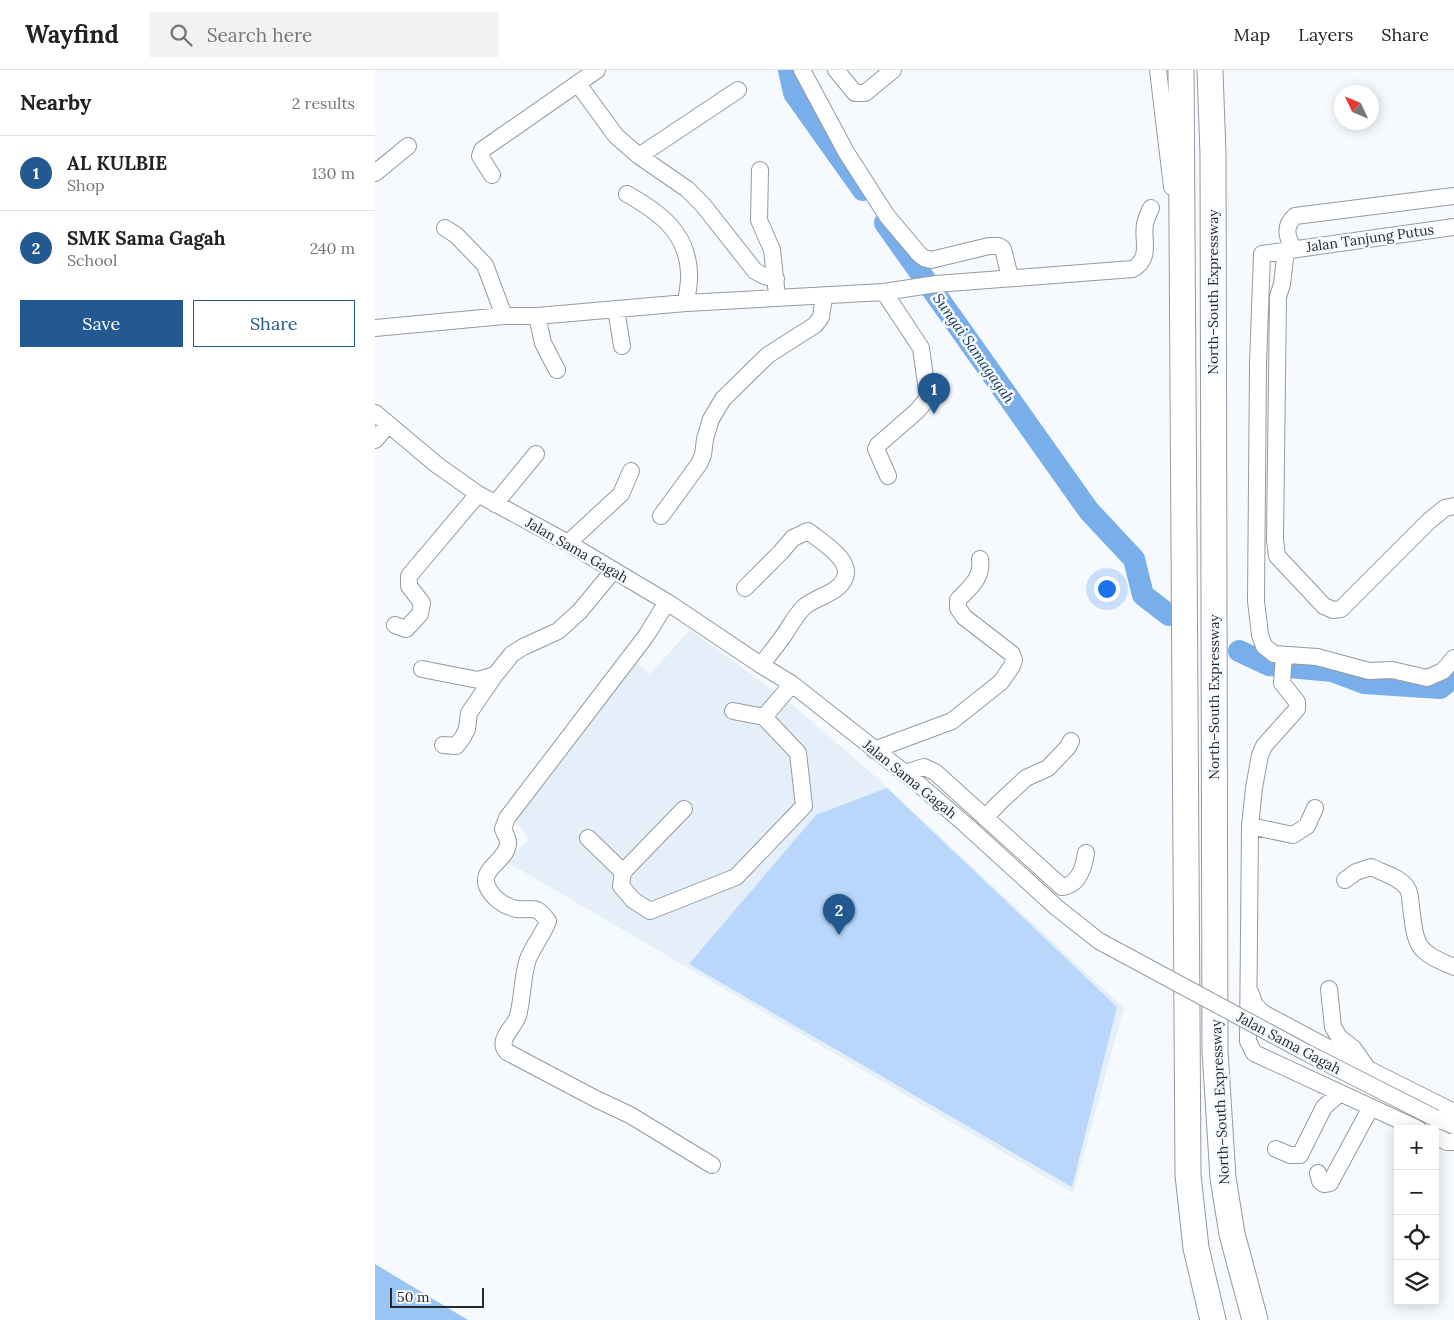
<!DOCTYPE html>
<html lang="en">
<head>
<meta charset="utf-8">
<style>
  :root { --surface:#fff; --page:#f2f2f2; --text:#222; --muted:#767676; --line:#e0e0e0; --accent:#225991 }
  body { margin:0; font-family:Lora,serif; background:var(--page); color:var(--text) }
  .controls { position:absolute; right:15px; bottom:15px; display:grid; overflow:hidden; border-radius:0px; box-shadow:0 2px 12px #0003 }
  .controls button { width:45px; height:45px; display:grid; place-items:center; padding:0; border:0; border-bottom:1px solid var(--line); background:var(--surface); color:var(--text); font:25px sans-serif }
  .compass { position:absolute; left:959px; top:15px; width:45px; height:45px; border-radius:50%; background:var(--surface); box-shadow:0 2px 12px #0003; rotate:314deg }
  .scale { position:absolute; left:15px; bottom:12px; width:94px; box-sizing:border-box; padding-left:5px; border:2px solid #26282b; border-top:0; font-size:14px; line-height:18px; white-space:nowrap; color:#26282b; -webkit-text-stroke:4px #f6fafe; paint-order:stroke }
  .you { position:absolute; left:731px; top:518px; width:18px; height:18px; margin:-12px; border:4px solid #fff; border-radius:50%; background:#1a73e8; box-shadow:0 0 0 8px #1a73e833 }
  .badge { display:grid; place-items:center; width:32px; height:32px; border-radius:50%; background:var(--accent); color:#fff; font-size:16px; font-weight:700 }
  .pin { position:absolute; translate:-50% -41px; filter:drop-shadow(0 1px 2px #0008) }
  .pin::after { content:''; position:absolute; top:26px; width:18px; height:15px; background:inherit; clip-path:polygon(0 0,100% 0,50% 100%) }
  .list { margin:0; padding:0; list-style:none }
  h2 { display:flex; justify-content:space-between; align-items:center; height:65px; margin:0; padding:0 20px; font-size:21px }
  h2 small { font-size:16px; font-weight:400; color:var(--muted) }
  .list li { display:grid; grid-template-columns:32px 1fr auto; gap:15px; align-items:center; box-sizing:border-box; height:75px; padding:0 20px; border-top:1px solid var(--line) }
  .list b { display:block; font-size:19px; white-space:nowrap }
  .list p { margin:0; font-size:16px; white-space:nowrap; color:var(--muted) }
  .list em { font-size:16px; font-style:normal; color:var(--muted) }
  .actions { display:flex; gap:10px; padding:15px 20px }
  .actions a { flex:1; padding:11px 0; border:1px solid var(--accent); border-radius:0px; text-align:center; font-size:18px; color:var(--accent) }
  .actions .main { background:var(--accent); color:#fff }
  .icon { flex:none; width:28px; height:28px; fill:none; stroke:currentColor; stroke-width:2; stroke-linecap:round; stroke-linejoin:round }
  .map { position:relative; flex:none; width:1079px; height:1250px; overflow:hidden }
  header { display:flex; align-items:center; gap:30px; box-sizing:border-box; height:70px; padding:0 25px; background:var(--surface); border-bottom:1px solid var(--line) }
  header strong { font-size:24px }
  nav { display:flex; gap:28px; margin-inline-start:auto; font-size:18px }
  .search { width:350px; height:45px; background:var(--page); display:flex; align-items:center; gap:12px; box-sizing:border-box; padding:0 18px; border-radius:0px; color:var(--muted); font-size:19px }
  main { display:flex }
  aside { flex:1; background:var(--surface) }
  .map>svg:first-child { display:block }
  .built { fill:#e5eff9 }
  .green { fill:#b8d7fb }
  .forest { fill:#99c5f5 }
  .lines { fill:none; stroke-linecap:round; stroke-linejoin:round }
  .river { stroke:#78afeb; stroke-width:22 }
  .minor-casing { stroke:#949aa1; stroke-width:18 }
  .highway-casing { stroke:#949aa1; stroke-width:27 }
  .minor { stroke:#fff; stroke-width:16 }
  .highway { stroke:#fff; stroke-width:25 }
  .minor-bridge-casing { stroke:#949aa1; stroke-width:18; stroke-linecap:butt }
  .minor-bridge { stroke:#fff; stroke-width:16 }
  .labels { text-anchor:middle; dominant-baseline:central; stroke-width:5; stroke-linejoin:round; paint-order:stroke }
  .street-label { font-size:14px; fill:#26282b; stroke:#f6fafe }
  .water-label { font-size:15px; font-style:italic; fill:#12395f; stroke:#f6fafe }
</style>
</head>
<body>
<header>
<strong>Wayfind</strong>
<div class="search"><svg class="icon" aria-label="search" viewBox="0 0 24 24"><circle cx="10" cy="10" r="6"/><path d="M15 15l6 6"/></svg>Search here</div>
<nav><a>Map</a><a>Layers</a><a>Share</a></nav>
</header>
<main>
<aside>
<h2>Nearby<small>2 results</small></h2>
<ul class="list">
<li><span class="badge">1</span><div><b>AL KULBIE</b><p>Shop</p></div><em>130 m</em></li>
<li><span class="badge">2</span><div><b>SMK Sama Gagah</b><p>School</p></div><em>240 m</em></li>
</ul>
<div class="actions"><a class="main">Save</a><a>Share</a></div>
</aside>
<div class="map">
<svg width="1079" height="1250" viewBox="0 0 1079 1250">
  <rect width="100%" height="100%" fill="#f6fafe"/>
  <!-- built -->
  <path class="built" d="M315,560L412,630L501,707L749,938L698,1123L132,792L154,769L139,749L258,590L275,604Z"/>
  <!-- green -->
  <path class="green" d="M512,718L742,937L697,1117L314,894L441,745Z"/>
  <!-- forest -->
  <path class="forest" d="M0,1194L93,1250H0Z"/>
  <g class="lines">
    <!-- river -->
    <path class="river" d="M414,0L419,23L488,120
      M510,153L714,441L759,489L768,525L794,545
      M864,581L894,595L957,601L989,613L1065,618L1079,607"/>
    <!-- minor casing -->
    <g class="minor-casing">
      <path id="minor" d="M427,0L471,82L512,146L544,184L549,188L556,190L614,176H624L628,179L635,207
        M461,0L480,23H490L518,0
        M783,0L797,117
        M203,14L241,66L264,86L312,119L328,135L380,201L389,206L401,209
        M264,86L363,20
        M385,100L384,150L397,180L401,217
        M0,103L33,76
        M117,105L105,86L107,80L222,0
        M252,124C284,142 312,162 314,202C315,212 312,223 311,233
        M1079,157L887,184L883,294L881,531L885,565L889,576L899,584L942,587L994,601L1017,600L1052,608L1068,601L1079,588
        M70,158L81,165L110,195L129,246
        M919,178C911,167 909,156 920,146L1079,126
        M911,180L907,214L903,227L900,470L902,486L949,536L958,540L966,539L1054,451L1070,438L1079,436
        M509,222L546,278L553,328L542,341L503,375L501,379L513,406
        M241,239L247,276
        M162,246L168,273L182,300
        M0,258L129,246H162L311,233L509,222L561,214L758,199C777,187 767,171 770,154C771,149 774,143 776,138
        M0,343L62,395L103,424L193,473L292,532L386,595L417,614L540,711L591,755
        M0,370L13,355
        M120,434L161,384
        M286,446L324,394L328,385L330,369L336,349L348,329L393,285L440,255L446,247L449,227
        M193,473L246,424L256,401
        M370,518L405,483L418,468L433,461C448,473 489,496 462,518C452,526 438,529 429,537C420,546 416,555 409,565C402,575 394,585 386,595
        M292,532L271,566L132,748L128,759C130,764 133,768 133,773C133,790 105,798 112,816C117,828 130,837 142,839C148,840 156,838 162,840C166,842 170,847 173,851C168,865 158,876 153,889C147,907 148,927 143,946C139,958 121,970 132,982L221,1029L255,1045L337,1095
        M20,555L31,559L45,544L47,533L34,516V506L103,424
        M909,586L907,613L922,632V639L889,676L885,685L879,718L875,756L873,971L879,983L1043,1059
        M47,599L103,610L120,605
        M358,641L389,647
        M68,675L81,676L88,667L92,659L94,643L120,605L137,584L148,577L183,561L205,541L238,501
        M499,680L577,651L626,612L637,596L639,590L637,584L589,547L583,538V530C595,517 608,508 605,489
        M530,703L549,697L560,702L687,817C704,815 709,797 711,783
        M610,748L624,733L651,708L673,698L693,677L696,671
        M875,756L918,765L932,756L940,738
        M213,768L248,802L246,816L258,830L275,841L361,807L429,736L423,683L389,647L417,614
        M248,802L309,739
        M970,810L981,802L996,797C1008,803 1025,807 1032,818C1036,823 1035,831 1036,837C1041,877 1041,881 1079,897
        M954,919L958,957L964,967L978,978L990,995
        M875,922L880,935L888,943L993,999L1079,1042
        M1060,1048L1079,1056
        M1060,1066L1072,1072H1079
        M901,1079L915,1085H925L949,1037L965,1023
        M943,1103L945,1111L949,1114L955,1113L996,1037"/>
    </g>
    <!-- highway casing -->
    <g class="highway-casing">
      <path id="highway" d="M806,0L813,1105L821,1178L838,1250
        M835,0L838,84L840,981L848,1108L857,1164L880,1250"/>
    </g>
    <!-- minor -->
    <use href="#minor" class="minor"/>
    <!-- highway -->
    <use href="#highway" class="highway"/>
    <!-- minor-bridge casing -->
    <g class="minor-bridge-casing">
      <path id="minor-bridge" d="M591,755L681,837L724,871L932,983L1060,1048"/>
    </g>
    <!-- minor-bridge -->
    <use href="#minor-bridge" class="minor-bridge"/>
  </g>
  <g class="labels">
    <!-- street labels -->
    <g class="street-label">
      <text transform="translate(995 168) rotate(-8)">Jalan Tanjung Putus</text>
      <text transform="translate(838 222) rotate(-90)">North–South Expressway</text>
      <text transform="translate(202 480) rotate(30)">Jalan Sama Gagah</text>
      <text transform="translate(839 627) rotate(-90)">North–South Expressway</text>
      <text transform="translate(535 709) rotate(39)">Jalan Sama Gagah</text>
      <text transform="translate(914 973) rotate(28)">Jalan Sama Gagah</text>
      <text transform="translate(845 1032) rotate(-93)">North–South Expressway</text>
    </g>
    <!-- water labels -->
    <g class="water-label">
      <text transform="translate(599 278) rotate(55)">Sungai Samagagah</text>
    </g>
  </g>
</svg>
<div class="controls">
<button>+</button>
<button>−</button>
<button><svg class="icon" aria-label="locate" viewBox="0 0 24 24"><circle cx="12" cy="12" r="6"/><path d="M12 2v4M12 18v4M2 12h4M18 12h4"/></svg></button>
<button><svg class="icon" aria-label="layers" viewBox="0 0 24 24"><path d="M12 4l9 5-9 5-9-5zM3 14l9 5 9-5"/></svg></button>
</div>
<svg class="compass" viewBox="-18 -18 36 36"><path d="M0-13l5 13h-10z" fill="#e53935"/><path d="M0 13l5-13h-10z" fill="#767676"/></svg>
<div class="scale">50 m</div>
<div class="you"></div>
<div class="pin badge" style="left:559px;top:344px">1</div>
<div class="pin badge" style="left:464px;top:865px">2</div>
</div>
</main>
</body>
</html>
